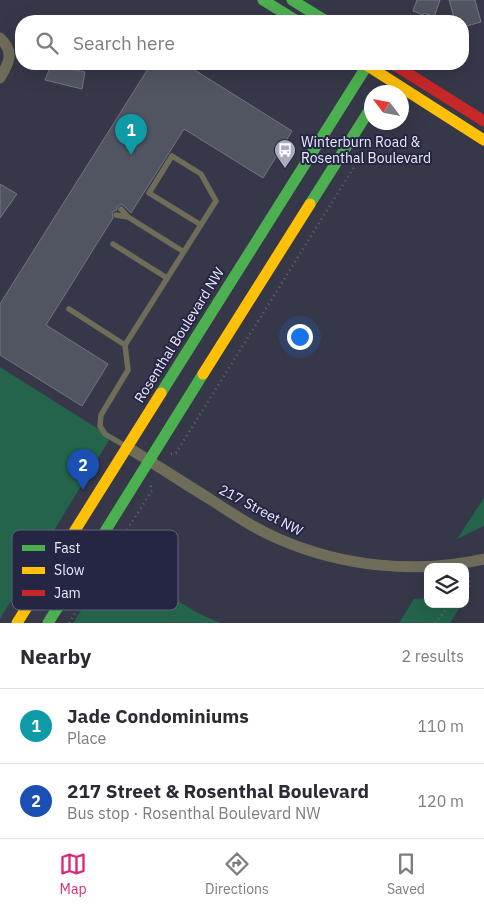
<!DOCTYPE html>
<html lang="en">
<head>
<meta charset="utf-8">
<style>
  :root { --surface:#fff; --page:#f7f7f7; --text:#2b2b33; --muted:#7c7c81; --line:#e1e1e2; --accent:#db2777 }
  body { margin:0; font-family:"IBM Plex Sans",sans-serif; background:var(--page); color:var(--text) }
  .controls { position:absolute; right:15px; bottom:15px; display:grid; overflow:hidden; border-radius:10px; box-shadow:0 5px 20px #0002 }
  .controls button { width:45px; height:45px; display:grid; place-items:center; padding:0; border:0; border-bottom:1px solid var(--line); background:var(--surface); color:var(--text); font:25px sans-serif }
  .compass { position:absolute; left:364px; top:85px; width:45px; height:45px; border-radius:50%; background:var(--surface); box-shadow:0 5px 20px #0002; rotate:302deg }
  .you { position:absolute; left:299px; top:336px; width:18px; height:18px; margin:-12px; border:4px solid #fff; border-radius:50%; background:#1a73e8; box-shadow:0 0 0 8px #1a73e833 }
  .badge { display:grid; place-items:center; width:32px; height:32px; border-radius:50%; background:var(--accent); color:#fff; font-size:16px; font-weight:700 }
  .pin { position:absolute; translate:-50% -41px; filter:drop-shadow(0 1px 2px #0008) }
  .pin::after { content:''; position:absolute; top:26px; width:18px; height:15px; background:inherit; clip-path:polygon(0 0,100% 0,50% 100%) }
  .list { margin:0; padding:0; list-style:none }
  h2 { display:flex; justify-content:space-between; align-items:center; height:65px; margin:0; padding:0 20px; font-size:21px }
  h2 small { font-size:16px; font-weight:400; color:var(--muted) }
  .list li { display:grid; grid-template-columns:32px 1fr auto; gap:15px; align-items:center; box-sizing:border-box; height:75px; padding:0 20px; border-top:1px solid var(--line) }
  .list b { display:block; font-size:19px; white-space:nowrap }
  .list p { margin:0; font-size:16px; white-space:nowrap; color:var(--muted) }
  .list em { font-size:16px; font-style:normal; color:var(--muted) }
  .icon { flex:none; width:28px; height:28px; fill:none; stroke:currentColor; stroke-width:2; stroke-linecap:round; stroke-linejoin:round }
  .map { position:relative; flex:none; width:484px; height:623px; overflow:hidden }
  .search { position:absolute; background:var(--surface); box-shadow:0 5px 20px #0002; left:15px; right:15px; top:15px; height:55px; display:flex; align-items:center; gap:12px; box-sizing:border-box; padding:0 18px; border-radius:20px; color:var(--muted); font-size:19px }
  .sheet { height:215px; background:var(--surface) }
  nav { display:flex; justify-content:space-around; align-items:center; box-sizing:border-box; height:70px; border-top:1px solid var(--line); background:var(--surface); font-size:14px; color:var(--muted) }
  nav a { display:grid; justify-items:center; gap:2px }
  nav .on { color:var(--accent) }
  .map>svg:first-child { display:block }
  .green { fill:#23644a }
  .building { fill:#515562; stroke:#717683 }
  .lines { fill:none; stroke-linecap:round; stroke-linejoin:round }
  .path { stroke:#69675f; stroke-width:2.5; stroke-dasharray:1 4; stroke-linecap:butt }
  .lane { stroke:#6f6c59; stroke-width:5.5 }
  .street { stroke:#6f6c59; stroke-width:11 }
  .fast { stroke:#4caf50; stroke-width:11 }
  .slow { stroke:#ffc107; stroke-width:11 }
  .jam { stroke:#c62828; stroke-width:11 }
  .labels { text-anchor:middle; dominant-baseline:central; stroke-width:4; stroke-linejoin:round; paint-order:stroke }
  .poi-label { font-size:14px; fill:#eaecfc; stroke:#252644; text-anchor:start }
  .street-label { font-size:14px; fill:#eaecfc; stroke:#252644 }
  .key { fill:#252644; stroke:#60617b; stroke-width:1 }
  .key-label { font-size:14px; fill:#eaecfc }
</style>
</head>
<body>
<div class="map">
<svg width="484" height="623" viewBox="0 0 484 623">
  <rect width="100%" height="100%" fill="#363748"/>
  <!-- green -->
  <path class="green" d="M0,367L111,437L0,619Z
    M484,498V526L457,539Z
    M112,562L198,613L220,623H73Z
    M428,598V604H462L450,623H399L414,599Z"/>
  <!-- building -->
  <path class="building" d="M417,0H440L434,17L424,13L423,15L413,11Z
    M449,0H475L481,22L463,27V21H455Z
    M151,64H185L292,131L263,178L184,129L131,213L124,206L121,204L117,207V210L112,212L113,218L46,325L108,364L82,406L0,355V304Z
    M51,65L85,72L82,89L45,80Z
    M0,184L17,194L0,218Z"/>
  <g class="lines">
    <!-- path -->
    <path class="path" d="M171,454L176,453L359,159
      M465,590L469,586V573
      M69,623L152,490L151,486L152,484
      M435,623L451,604"/>
    <!-- lane -->
    <path class="lane" d="M121,209L128,217
      M116,215L128,217L184,252
      M113,244L167,278
      M69,309L125,345
      M127,447L105,434L100,426L101,415L128,370L125,345L216,201L201,174L172,156L149,193L201,225"/>
    <!-- street -->
    <path class="street" d="M0,38C15,52 9,63 0,78
      M127,447C155,464 182,482 210,499C233,514 255,529 279,539C343,567 416,574 484,559"/>
    <!-- fast -->
    <path class="fast" d="M263,0L297,21
      M292,0L326,21
      M310,204L372,106
      M161,393L368,64
      M48,623L203,374"/>
    <!-- slow -->
    <path class="slow" d="M365,64L484,140
      M203,374L310,204
      M17,623L161,393"/>
    <!-- jam -->
    <path class="jam" d="M393,64L484,121"/>
  </g>
  <!-- icons -->
  <defs>
    <g id="bus-pin" transform="scale(1.125)"><path d="M0 17L-7.5 6A9.5 9.5 0 1 1 7.5 6Z" fill="#abadbd" stroke="#252644"/><path d="M-5-6H5V4H4V6H2V4H-2V6H-4V4H-5ZM-3.5-4V0h7V-4ZM-3.5 1.2v1.5H-2V1.2ZM2 1.2v1.5H3.5V1.2Z" fill="#fff"/></g>
  </defs>
  <g fill-rule="evenodd">
    <use href="#bus-pin" x="285" y="150"/>
  </g>
  <g class="labels">
    <!-- poi labels -->
    <g class="poi-label">
      <text x="301" y="142">Winterburn Road &amp;<tspan x="301" dy="16">Rosenthal Boulevard</tspan></text>
    </g>
    <!-- street labels -->
    <g class="street-label">
      <text transform="translate(179 335) rotate(-58)">Rosenthal Boulevard NW</text>
      <text transform="translate(261 510) rotate(28)">217 Street NW</text>
    </g>
  </g>
  <!-- legend -->
  <rect x="12" y="530" width="166" height="80" rx="8" class="key"/>
  <rect x="22" y="545" width="23" height="6" fill="#4caf50"/>
  <rect x="22" y="567" width="23" height="7" fill="#ffc107"/>
  <rect x="22" y="590" width="23" height="6" fill="#c62828"/>
  <g class="key-label">
    <text x="54" y="553">Fast</text>
    <text x="54" y="575">Slow</text>
    <text x="54" y="598">Jam</text>
  </g>
</svg>
<div class="controls">
<button><svg class="icon" aria-label="layers" viewBox="0 0 24 24"><path d="M12 4l9 5-9 5-9-5zM3 14l9 5 9-5"/></svg></button>
</div>
<svg class="compass" viewBox="-18 -18 36 36"><path d="M0-13l5 13h-10z" fill="#e53935"/><path d="M0 13l5-13h-10z" fill="#7c7c81"/></svg>
<div class="you"></div>
<div class="pin badge" style="left:131px;top:155px;background:#0f9aa8">1</div>
<div class="pin badge" style="left:83px;top:490px;background:#1a4fb4">2</div>
<div class="search"><svg class="icon" aria-label="search" viewBox="0 0 24 24"><circle cx="10" cy="10" r="6"/><path d="M15 15l6 6"/></svg>Search here</div>
</div>
<section class="sheet">
<h2>Nearby<small>2 results</small></h2>
<ul class="list">
<li><span class="badge" style="background:#0f9aa8">1</span><div><b>Jade Condominiums</b><p>Place</p></div><em>110 m</em></li>
<li><span class="badge" style="background:#1a4fb4">2</span><div><b>217 Street &amp; Rosenthal Boulevard</b><p>Bus stop · Rosenthal Boulevard NW</p></div><em>120 m</em></li>
</ul>
</section>
<nav>
<a class="on"><svg class="icon" aria-label="map" viewBox="0 0 24 24"><path d="M3 6l6-2 6 2 6-2v14l-6 2-6-2-6 2zM9 4v14M15 6v14"/></svg>Map</a>
<a><svg class="icon" aria-label="directions" viewBox="0 0 24 24"><path d="M12 3l9 9-9 9-9-9zM9 14v-3h6M13 9l2 2-2 2"/></svg>Directions</a>
<a><svg class="icon" aria-label="saved" viewBox="0 0 24 24"><path d="M7 4h10v16l-5-4-5 4z"/></svg>Saved</a>
</nav>
</body>
</html>
